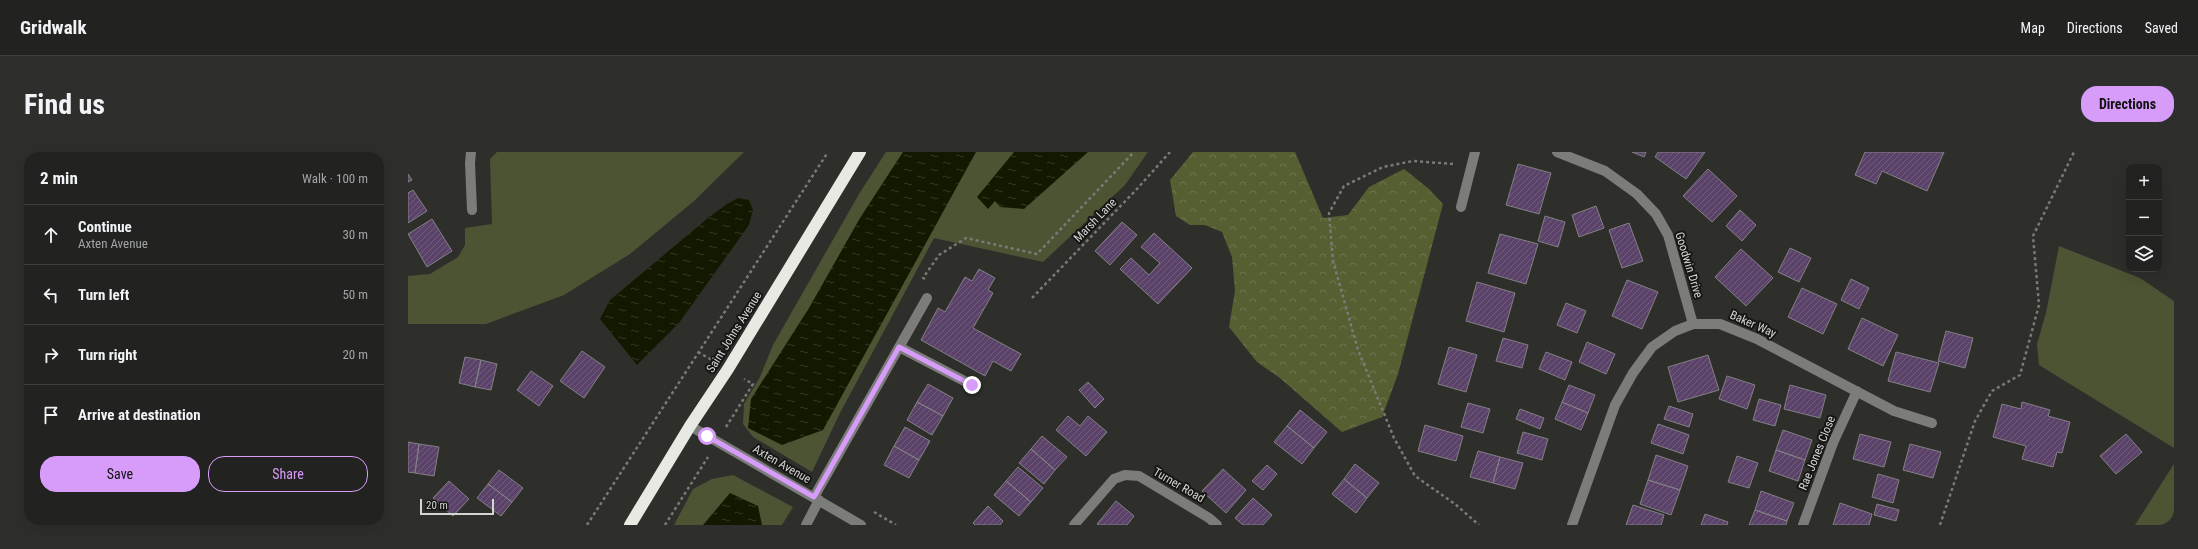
<!DOCTYPE html>
<html lang="en">
<head>
<meta charset="utf-8">
<style>
  :root { --surface:#222320; --page:#2e2f2d; --text:#f1f3f6; --muted:#a2a4a5; --line:#3f403e; --accent:#d79bf9 }
  body { margin:0; font-family:"Roboto Condensed",sans-serif; background:var(--page); color:var(--text) }
  .controls { position:absolute; right:12px; top:12px; display:grid; overflow:hidden; border-radius:8px; box-shadow:0 4px 16px #0002 }
  .controls button { width:36px; height:36px; display:grid; place-items:center; padding:0; border:0; border-bottom:1px solid var(--line); background:var(--surface); color:var(--text); font:20px sans-serif }
  .scale { position:absolute; left:12px; bottom:10px; width:74px; box-sizing:border-box; padding-left:4px; border:2px solid #d4d5d2; border-top:0; font-size:11px; line-height:14px; white-space:nowrap; color:#d4d5d2; -webkit-text-stroke:3px #161715; paint-order:stroke }
  .stop { position:absolute; width:12px; height:12px; margin:-9px; border:3px solid #d79bf9; border-radius:50%; background:#fff }
  .stop.end { background:#d79bf9; border-color:#fff; box-shadow:0 1px 4px #0008 }
  .list { margin:0; padding:0; list-style:none }
  h2 { display:flex; justify-content:space-between; align-items:center; height:52px; margin:0; padding:0 16px; font-size:17px }
  h2 small { font-size:13px; font-weight:400; color:var(--muted) }
  .list li { display:grid; grid-template-columns:26px 1fr auto; gap:12px; align-items:center; box-sizing:border-box; height:60px; padding:0 16px; border-top:1px solid var(--line) }
  .list b { display:block; font-size:15px; white-space:nowrap }
  .list p { margin:0; font-size:13px; white-space:nowrap; color:var(--muted) }
  .list em { font-size:13px; font-style:normal; color:var(--muted) }
  .actions { display:flex; gap:8px; padding:12px 16px }
  .actions a { flex:1; padding:9px 0; border:1px solid var(--accent); border-radius:16px; text-align:center; font-size:14px; color:var(--accent) }
  .actions .main { background:var(--accent); color:#111 }
  .icon { flex:none; width:22px; height:22px; fill:none; stroke:currentColor; stroke-width:2; stroke-linecap:round; stroke-linejoin:round }
  .map { position:relative; flex:none; width:1766px; height:373px; overflow:hidden; border-radius:16px }
  header { display:flex; align-items:center; gap:24px; box-sizing:border-box; height:56px; padding:0 20px; background:var(--surface); border-bottom:1px solid var(--line) }
  header strong { font-size:19px }
  nav { display:flex; gap:22px; margin-inline-start:auto; font-size:14px }
  .intro { display:flex; align-items:center; justify-content:space-between; box-sizing:border-box; height:96px; padding:0 24px }
  h1 { margin:0; font-size:28px }
  .button { padding:10px 18px; border-radius:16px; background:var(--accent); color:#111; font-size:14px; font-weight:700 }
  main { display:flex; gap:24px; padding:0 24px }
  aside { flex:1; background:var(--surface); border-radius:16px; box-shadow:0 4px 16px #0002 }
  .map>svg:first-child { display:block }
  .green { fill:#4d5434 }
  .forest { fill:url(#forest-crowns) }
  .water { fill:url(#water-ripples) }
  .building { fill:url(#building-hatch); stroke:#838085 }
  .lines { fill:none; stroke-linecap:round; stroke-linejoin:round }
  .path { stroke:#7a7b77; stroke-width:2.5; stroke-dasharray:3 3; stroke-linecap:butt }
  .minor { stroke:#7c7c7a; stroke-width:10 }
  .highway { stroke:#e8e9e3; stroke-width:12 }
  .route { stroke:#d79bf9; stroke-width:5 }
  .labels { text-anchor:middle; dominant-baseline:central; stroke-width:4; stroke-linejoin:round; paint-order:stroke }
  .street-label { font-size:12px; fill:#d4d5d2; stroke:#161715 }
</style>
</head>
<body>
<header>
<strong>Gridwalk</strong>
<nav><a>Map</a><a>Directions</a><a>Saved</a></nav>
</header>
<div class="intro"><h1>Find us</h1><a class="button">Directions</a></div>
<main>
<aside>
<h2>2 min<small>Walk · 100 m</small></h2>
<ul class="list">
<li><svg class="icon" aria-label="ahead" viewBox="0 0 24 24"><path d="M12 20V5M6 11l6-6 6 6"/></svg><div><b>Continue</b><p>Axten Avenue</p></div><em>30 m</em></li>
<li><svg class="icon" aria-label="left" viewBox="0 0 24 24"><path d="M17 20v-9H6M10 6l-5 5 5 5"/></svg><div><b>Turn left</b></div><em>50 m</em></li>
<li><svg class="icon" aria-label="right" viewBox="0 0 24 24"><path d="M7 20v-9h11M14 6l5 5-5 5"/></svg><div><b>Turn right</b></div><em>20 m</em></li>
<li><svg class="icon" aria-label="arrive" viewBox="0 0 24 24"><path d="M6 21V4h12l-3 4 3 4H6"/></svg><div><b>Arrive at destination</b></div></li>
</ul>
<div class="actions"><a class="main">Save</a><a>Share</a></div>
</aside>
<div class="map">
<svg width="1766" height="373" viewBox="0 0 1766 373">
  <defs>
    <pattern id="forest-crowns" width="20" height="18" patternUnits="userSpaceOnUse"><rect width="20" height="18" fill="#565f32"/><path d="M2 6a3 3 0 1 1 6 0M12 15a3 3 0 1 1 6 0" fill="none" stroke="#6d754f"/></pattern>
    <pattern id="water-ripples" width="26" height="14" patternUnits="userSpaceOnUse"><rect width="26" height="14" fill="#131800"/><path d="M2 4q2-2 4 0t4 0M15 11q2-2 4 0t4 0" fill="none" stroke="#343924"/></pattern>
    <pattern id="building-hatch" width="6" height="6" patternUnits="userSpaceOnUse"><rect width="6" height="6" fill="#5a4268"/><path d="M-1 1l2-2M0 6l6-6M5 7l2-2" fill="none" stroke="#715c7d"/></pattern>
  </defs>
  <rect width="100%" height="100%" fill="#2e2f2b"/>
  <!-- green -->
  <path class="green" d="M89,0H336L286,49L222,102L156,143L78,172H0V124L22,122L50,105L57,93V76L84,72L82,7Z
    M478,0H740L717,33L635,110L526,86L432,261L404,320L345,285L335,272L336,252L352,225L365,193L451,42Z
    M1651,94L1732,126L1766,149V296L1631,213L1629,192L1638,161Z
    M1766,312V373H1727Z
    M325,323L385,355L374,373H266L285,337L304,327Z"/>
  <!-- forest -->
  <path class="forest" d="M785,0H887L915,66L940,63L961,35L996,17L1021,37L1035,52L990,222L974,265L934,280L872,226L849,210L821,175L827,139L824,105L814,80L797,73H782L768,64L762,28Z"/>
  <!-- water -->
  <path class="water" d="M495,0H568L415,278L374,293L340,276L343,247L401,156L452,66Z
    M606,0H680L616,57L592,55L587,49L580,57L569,45Z
    M330,46L341,48L345,58L341,73L271,171L229,213L192,167L202,148L300,66L319,52Z
    M322,341L350,354L354,373H295Z"/>
  <!-- building -->
  <path class="building" d="M1224,0H1238L1236,5Z
    M1250,0H1297L1278,27L1247,5Z
    M1457,0H1536L1519,39L1474,19L1468,32L1447,23Z
    M1110,12L1143,21L1131,62L1098,53Z
    M1300,17L1329,44L1304,70L1275,44Z
    M0,22L4,28L0,30Z
    M5,38L19,59L0,71V41Z
    M1188,54L1196,76L1171,85L1164,63Z
    M1332,58L1348,73L1334,89L1318,74Z
    M1137,64L1157,70L1150,95L1130,89Z
    M24,67L44,99L19,115L0,82Z
    M714,70L729,83L702,113L687,99Z
    M1221,71L1235,109L1214,116L1201,78Z
    M746,81L784,116L750,152L712,117L723,106L741,123L752,111L733,95Z
    M1092,82L1130,92L1118,132L1080,121Z
    M1382,96L1403,106L1391,130L1370,120Z
    M1333,97L1365,126L1338,154L1307,125Z
    M571,117L587,126L580,138L585,141L565,176L613,202L603,219L585,209L577,224L513,188L530,156L537,160L557,125L564,129Z
    M1443,127L1461,136L1451,157L1433,148Z
    M1219,128L1250,140L1234,177L1204,164Z
    M1069,130L1107,141L1096,180L1058,169Z
    M1394,136L1429,152L1415,182L1380,165Z
    M1158,151L1178,159L1169,181L1149,173Z
    M1454,166L1490,183L1475,214L1440,197Z
    M1538,179L1565,186L1557,216L1530,209Z
    M1095,186L1120,193L1114,216L1088,209Z
    M1179,190L1207,202L1198,222L1171,210Z
    M1041,195L1069,203L1058,240L1030,232Z
    M174,199L197,215L176,246L152,229Z
    M1138,200L1164,210L1157,228L1131,217Z
    M1488,200L1531,211L1522,240L1480,229Z
    M1300,203L1311,238L1270,250L1260,215Z
    M57,205L73,208L67,235L51,231Z
    M73,208L89,212L83,238L67,235Z
    M123,219L145,234L131,254L109,238Z
    M1319,224L1347,233L1339,257L1311,247Z
    M680,230L696,247L687,256L671,238Z
    M520,232L545,246L535,264L509,250Z
    M1161,233L1187,243L1180,261L1154,250Z
    M1382,233L1418,243L1412,266L1376,257Z
    M1351,247L1373,253L1367,274L1345,268Z
    M509,250L535,264L524,283L499,268Z
    M1154,250L1180,261L1173,278L1147,267Z
    M1614,250L1642,258L1640,264L1662,270L1654,301L1649,300L1645,315L1614,307L1618,294L1585,285L1594,252L1613,257Z
    M1060,251L1082,257L1075,281L1053,275Z
    M1261,254L1285,262L1281,275L1256,267Z
    M1112,257L1136,266L1132,277L1108,267Z
    M892,258L919,280L906,296L879,274Z
    M660,264L672,274L680,264L699,280L678,304L648,278Z
    M1250,272L1281,283L1275,302L1243,291Z
    M1017,273L1055,284L1048,309L1010,299Z
    M879,274L906,296L894,312L866,290Z
    M497,275L522,289L511,308L486,294Z
    M1375,278L1404,288L1397,308L1368,298Z
    M1115,280L1140,287L1134,308L1109,301Z
    M1452,282L1483,290L1476,315L1445,307Z
    M1718,282L1734,300L1708,322L1692,304Z
    M634,284L659,305L647,318L623,297Z
    M0,290L11,292L7,321L0,320Z
    M11,292L31,295L26,324L7,321Z
    M1502,292L1533,300L1525,326L1495,318Z
    M486,294L511,308L501,326L476,313Z
    M623,297L647,318L636,332L611,311Z
    M1368,298L1397,308L1390,329L1361,319Z
    M1070,299L1092,305L1085,331L1062,325Z
    M1248,303L1280,314L1272,338L1240,328Z
    M1329,304L1350,311L1341,336L1320,330Z
    M1092,305L1115,311L1107,337L1085,331Z
    M947,312L971,331L959,346L936,327Z
    M859,313L869,322L855,338L844,329Z
    M610,315L635,336L623,350L598,329Z
    M815,317L838,338L818,361L794,339Z
    M91,318L115,336L104,350L80,332Z
    M1470,322L1491,328L1485,351L1464,345Z
    M936,327L959,346L948,361L924,342Z
    M1240,328L1272,338L1263,363L1232,352Z
    M41,329L61,347L45,364L25,346Z
    M598,329L623,350L611,364L586,343Z
    M80,332L104,350L93,364L69,346Z
    M1353,339L1386,351L1379,369L1347,358Z
    M845,346L864,363L855,373H835L827,366Z
    M708,349L726,364L719,373H691L689,372Z
    M1432,351L1464,362L1461,373H1425Z
    M1469,352L1491,358L1488,369L1466,363Z
    M1225,353L1256,363L1253,373H1218Z
    M580,354L595,369L592,373H567L565,371Z
    M1347,358L1379,369L1378,373H1341Z
    M1297,362L1320,370L1319,373H1293Z"/>
  <g class="lines">
    <!-- path -->
    <path class="path" d="M1045,12L1005,9L975,15L936,34L921,61L925,109L950,198L986,286L1007,324L1047,352L1071,373
      M517,127L515,126L531,103L558,86L629,102L726,0
      M624,146L728,38L762,0
      M290,200L304,208
      M318,275L345,232L336,227
      M466,360L488,373
      M179,373L420,0
      M257,373L300,305
      M1532,373L1567,269L1584,239L1612,223L1631,153L1625,84L1666,0"/>
    <!-- minor -->
    <path class="minor" d="M63,0L62,11L64,58
      M1149,0L1197,19L1229,42L1248,62L1260,83L1285,172
      M1053,55L1067,0
      M491,195L564,233
      M282,274L453,373
      M406,345L519,146
      M398,373L411,348
      M666,373L706,327L717,323L731,324L801,366L809,373
      M1164,373L1207,253L1225,221L1244,195L1267,179L1285,172H1312L1349,187L1486,259L1524,271
      M1395,373L1425,291L1449,239"/>
    <!-- highway -->
    <path class="highway" d="M222,373L282,274L320,217L452,0"/>
  </g>
  <g class="lines">
    <!-- route -->
    <path class="route" d="M299,284L406,345L491,195L564,233"/>
  </g>
  <g class="labels">
    <!-- street labels -->
    <g class="street-label">
      <text transform="translate(687 68) rotate(-46)">Marsh Lane</text>
      <text transform="translate(1281 113) rotate(73)">Goodwin Drive</text>
      <text transform="translate(1345 172) rotate(24)">Baker Way</text>
      <text transform="translate(326 180) rotate(-58)">Saint Johns Avenue</text>
      <text transform="translate(1409 301) rotate(-68)">Rae Jones Close</text>
      <text transform="translate(374 312) rotate(30)">Axten Avenue</text>
      <text transform="translate(771 333) rotate(30)">Turner Road</text>
    </g>
  </g>
</svg>
<div class="controls">
<button>+</button>
<button>−</button>
<button><svg class="icon" aria-label="layers" viewBox="0 0 24 24"><path d="M12 4l9 5-9 5-9-5zM3 14l9 5 9-5"/></svg></button>
</div>
<div class="scale">20 m</div>
<div class="stop" style="left:299px;top:284px"></div>
<div class="stop end" style="left:564px;top:233px"></div>
</div>
</main>
</body>
</html>
